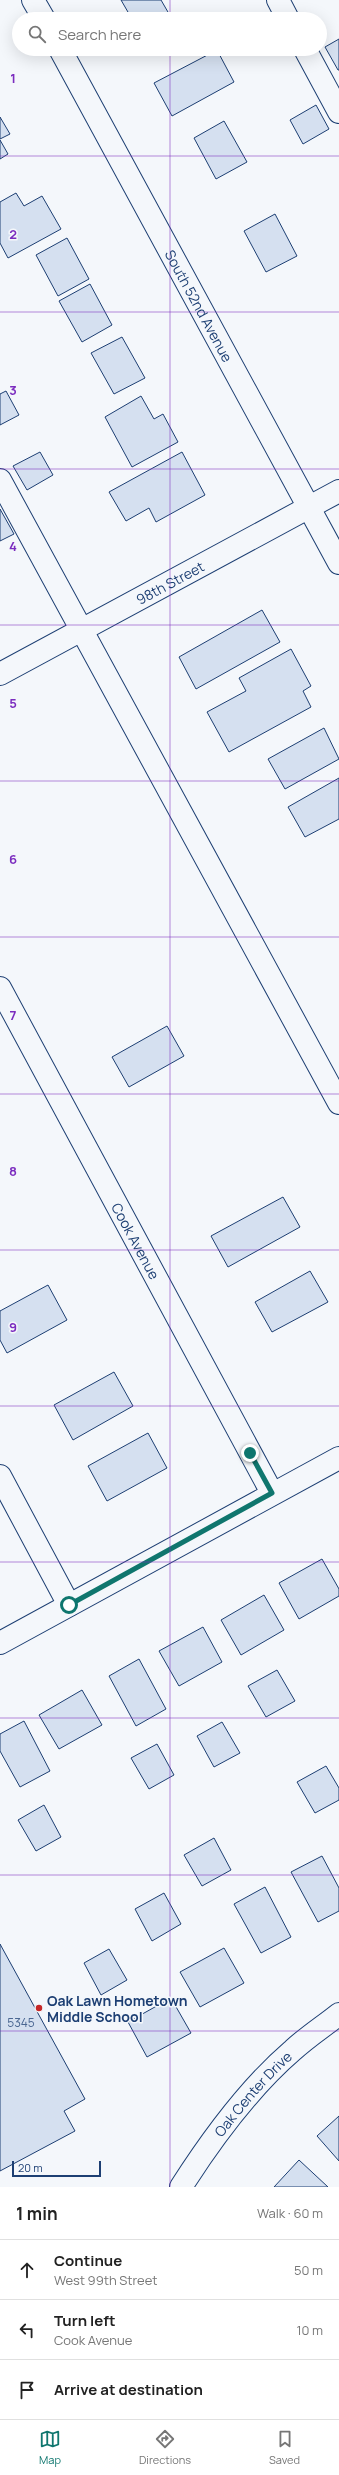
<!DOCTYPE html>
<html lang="en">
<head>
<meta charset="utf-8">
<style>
  :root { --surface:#fff; --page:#f2f2f2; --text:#222; --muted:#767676; --line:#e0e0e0; --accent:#0f766e }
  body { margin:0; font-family:Manrope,sans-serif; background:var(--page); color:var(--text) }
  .scale { position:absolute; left:12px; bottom:10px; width:89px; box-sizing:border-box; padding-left:4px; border:2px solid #1d3f73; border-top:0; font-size:11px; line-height:14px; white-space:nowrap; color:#1d3f73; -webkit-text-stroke:3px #f4f7fb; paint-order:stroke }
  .stop { position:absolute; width:12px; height:12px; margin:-9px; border:3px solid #0f766e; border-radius:50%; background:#fff }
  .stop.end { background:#0f766e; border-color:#fff; box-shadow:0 1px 4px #0008 }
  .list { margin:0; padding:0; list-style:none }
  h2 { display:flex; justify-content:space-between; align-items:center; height:52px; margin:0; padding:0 16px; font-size:17px }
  h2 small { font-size:13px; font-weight:400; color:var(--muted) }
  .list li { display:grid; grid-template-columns:26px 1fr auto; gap:12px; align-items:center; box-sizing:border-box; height:60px; padding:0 16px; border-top:1px solid var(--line) }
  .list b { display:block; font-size:15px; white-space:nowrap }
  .list p { margin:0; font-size:13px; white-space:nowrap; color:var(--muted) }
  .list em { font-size:13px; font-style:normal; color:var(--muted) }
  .icon { flex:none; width:22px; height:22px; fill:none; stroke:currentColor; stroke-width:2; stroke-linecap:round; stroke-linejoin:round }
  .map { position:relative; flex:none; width:339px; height:2187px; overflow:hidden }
  .search { position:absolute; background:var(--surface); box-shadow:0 4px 16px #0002; left:12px; right:12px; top:12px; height:44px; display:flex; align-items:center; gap:10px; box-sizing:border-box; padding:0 14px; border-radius:22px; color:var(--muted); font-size:15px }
  .sheet { height:232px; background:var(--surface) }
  nav { display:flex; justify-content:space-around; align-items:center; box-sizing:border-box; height:56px; border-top:1px solid var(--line); background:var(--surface); font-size:11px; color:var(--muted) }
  nav a { display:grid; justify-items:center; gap:2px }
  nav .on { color:var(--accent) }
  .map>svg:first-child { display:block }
  .building { fill:#d5e0f0; stroke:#1d3f73 }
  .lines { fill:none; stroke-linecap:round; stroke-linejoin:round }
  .minor-casing { stroke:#1d3f73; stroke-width:24 }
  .minor { stroke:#f4f7fb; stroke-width:22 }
  .route { stroke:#0f766e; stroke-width:5 }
  .grid { fill:none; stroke:#7b2cbf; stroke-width:1; stroke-opacity:0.55 }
  .poi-dot { fill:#c62828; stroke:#f4f7fb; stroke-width:1.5 }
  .labels { text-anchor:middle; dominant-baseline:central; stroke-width:3; stroke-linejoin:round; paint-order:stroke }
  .number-label { font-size:12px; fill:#4b6792 }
  .street-label { font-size:14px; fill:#1d3f73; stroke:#f4f7fb }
  .poi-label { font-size:14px; font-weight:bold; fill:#1d3f73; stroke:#f4f7fb; text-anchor:start }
  .grid-label { font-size:13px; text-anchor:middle; font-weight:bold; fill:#7b2cbf; stroke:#f4f7fb; stroke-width:3; stroke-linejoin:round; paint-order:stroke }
</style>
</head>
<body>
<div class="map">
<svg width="339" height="2187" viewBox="0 0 339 2187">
  <rect width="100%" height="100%" fill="#f4f7fb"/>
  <!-- building -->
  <path class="building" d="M121,0H161L172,19H132Z
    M339,39V70H338L325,47Z
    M217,50L234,82L172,116L154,83Z
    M316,105L329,129L303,144L290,120Z
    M0,117L10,134L0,139Z
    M224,121L247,162L216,179L194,138Z
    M0,140L8,154L0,159Z
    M16,193L24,206L42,196L61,229L8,258L0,243V202Z
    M275,214L297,256L266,272L244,231Z
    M67,238L89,279L58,296L36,255Z
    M90,284L112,325L82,342L59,301Z
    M122,337L145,378L114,394L91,353Z
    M6,391L19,415L0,425V394Z
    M141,396L154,419L163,414L178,442L132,467L105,417Z
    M40,452L53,475L27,490L13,466Z
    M182,452L205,495L156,522L149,508L126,521L109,492Z
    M0,509L14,534L0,541Z
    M262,610L280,642L196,689L179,657Z
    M291,649L311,686L303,691L311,707L229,752L207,712L246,691L239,678Z
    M324,728L339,759L285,789L268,759Z
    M339,778V819L305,837L288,807Z
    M167,1026L184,1056L129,1087L112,1057Z
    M283,1197L300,1227L228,1267L211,1236Z
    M310,1271L328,1302L272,1332L255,1302Z
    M48,1285L67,1320L7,1353L0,1340V1311Z
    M114,1372L133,1406L73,1440L54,1405Z
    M148,1433L167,1468L107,1501L88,1466Z
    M322,1559L339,1589V1596L299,1619L279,1583Z
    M264,1595L284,1630L241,1655L221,1620Z
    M203,1627L222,1662L179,1686L159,1651Z
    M139,1659L166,1709L136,1726L109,1676Z
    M277,1670L295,1701L266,1717L248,1686Z
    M82,1690L102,1725L59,1749L39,1715Z
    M24,1721L50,1771L20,1787L0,1751V1734Z
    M222,1722L240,1753L214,1767L197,1736Z
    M157,1744L174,1775L149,1789L131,1758Z
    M326,1766L339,1788V1800L315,1813L297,1782Z
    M44,1805L61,1837L36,1851L18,1820Z
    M214,1838L231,1870L202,1886L184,1855Z
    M322,1856L339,1888V1911L318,1922L291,1872Z
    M265,1887L291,1937L261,1953L234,1904Z
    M164,1893L181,1924L152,1941L135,1909Z
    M0,1944L85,2099L64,2111L75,2131L0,2171Z
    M224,1948L244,1983L200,2007L180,1972Z
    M109,1949L127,1980L101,1995L84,1963Z
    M171,1998L191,2033L147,2057L128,2022Z
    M339,2116V2161L317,2136Z
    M299,2160L328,2187H274Z"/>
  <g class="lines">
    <!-- minor casing -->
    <g class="minor-casing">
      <g id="minor">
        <path d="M33,0L44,19"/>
        <path d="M278,0L288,19"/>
        <path id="s1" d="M60,49L339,563"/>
        <path d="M305,49L339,112"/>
        <path d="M0,480L339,1103"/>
        <path id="s2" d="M0,674L339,491"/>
        <path id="s3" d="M0,988L272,1493"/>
        <path d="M0,1476L69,1605"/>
        <path d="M0,1643L339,1458"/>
        <path id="s4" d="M181,2187C211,2140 250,2087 293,2050C307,2037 324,2026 339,2014"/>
      </g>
    </g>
    <!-- minor -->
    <use href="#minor" class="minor"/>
  </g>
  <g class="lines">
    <!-- route -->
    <path class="route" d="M69,1605L272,1493L250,1453"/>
  </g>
  <!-- grid -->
  <path class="grid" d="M170,0V19M170,49V2187M0,156H339M0,312H339M0,469H339M0,625H339M0,781H339M0,937H339M0,1094H339M0,1250H339M0,1406H339M0,1562H339M0,1718H339M0,1875H339M0,2031H339"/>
  <!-- markers -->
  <circle class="poi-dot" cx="39" cy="2008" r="4"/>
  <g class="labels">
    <!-- number labels -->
    <g class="number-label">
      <text x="21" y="2022">5345</text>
    </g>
    <!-- street labels -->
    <g class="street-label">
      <text stroke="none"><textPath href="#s1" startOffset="292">South 52nd Avenue</textPath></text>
      <text stroke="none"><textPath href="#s2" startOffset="193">98th Street</textPath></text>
      <text stroke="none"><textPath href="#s3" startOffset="287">Cook Avenue</textPath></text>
      <text stroke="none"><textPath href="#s4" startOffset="118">Oak Center Drive</textPath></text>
    </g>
    <!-- poi labels -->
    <g class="poi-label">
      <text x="47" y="2000">Oak Lawn Hometown<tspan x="47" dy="16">Middle School</tspan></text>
    </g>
  </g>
  <g class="grid-label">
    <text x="13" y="83">1</text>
    <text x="13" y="239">2</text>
    <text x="13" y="395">3</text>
    <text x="13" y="551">4</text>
    <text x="13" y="708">5</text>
    <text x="13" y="864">6</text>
    <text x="13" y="1020">7</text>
    <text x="13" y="1176">8</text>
    <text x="13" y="1332">9</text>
  </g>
</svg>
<div class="scale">20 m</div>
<div class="stop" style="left:69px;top:1605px"></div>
<div class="stop end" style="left:250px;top:1453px"></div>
<div class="search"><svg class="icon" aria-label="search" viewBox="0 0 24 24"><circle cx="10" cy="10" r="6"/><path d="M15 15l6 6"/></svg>Search here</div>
</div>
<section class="sheet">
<h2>1 min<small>Walk · 60 m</small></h2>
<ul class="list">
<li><svg class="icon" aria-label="ahead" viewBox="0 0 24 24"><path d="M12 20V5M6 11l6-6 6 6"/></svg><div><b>Continue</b><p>West 99th Street</p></div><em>50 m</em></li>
<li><svg class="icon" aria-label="left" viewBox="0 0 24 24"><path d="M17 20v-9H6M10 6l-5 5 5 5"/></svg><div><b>Turn left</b><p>Cook Avenue</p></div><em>10 m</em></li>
<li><svg class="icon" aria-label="arrive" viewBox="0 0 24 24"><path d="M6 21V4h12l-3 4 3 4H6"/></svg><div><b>Arrive at destination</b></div></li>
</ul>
</section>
<nav>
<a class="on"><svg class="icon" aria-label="map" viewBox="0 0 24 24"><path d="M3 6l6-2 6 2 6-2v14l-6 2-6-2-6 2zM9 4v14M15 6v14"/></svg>Map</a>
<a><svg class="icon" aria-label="directions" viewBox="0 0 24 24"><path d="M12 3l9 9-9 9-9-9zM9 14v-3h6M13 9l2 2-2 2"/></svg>Directions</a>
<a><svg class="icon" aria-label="saved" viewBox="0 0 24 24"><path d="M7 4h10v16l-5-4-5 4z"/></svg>Saved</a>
</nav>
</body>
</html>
